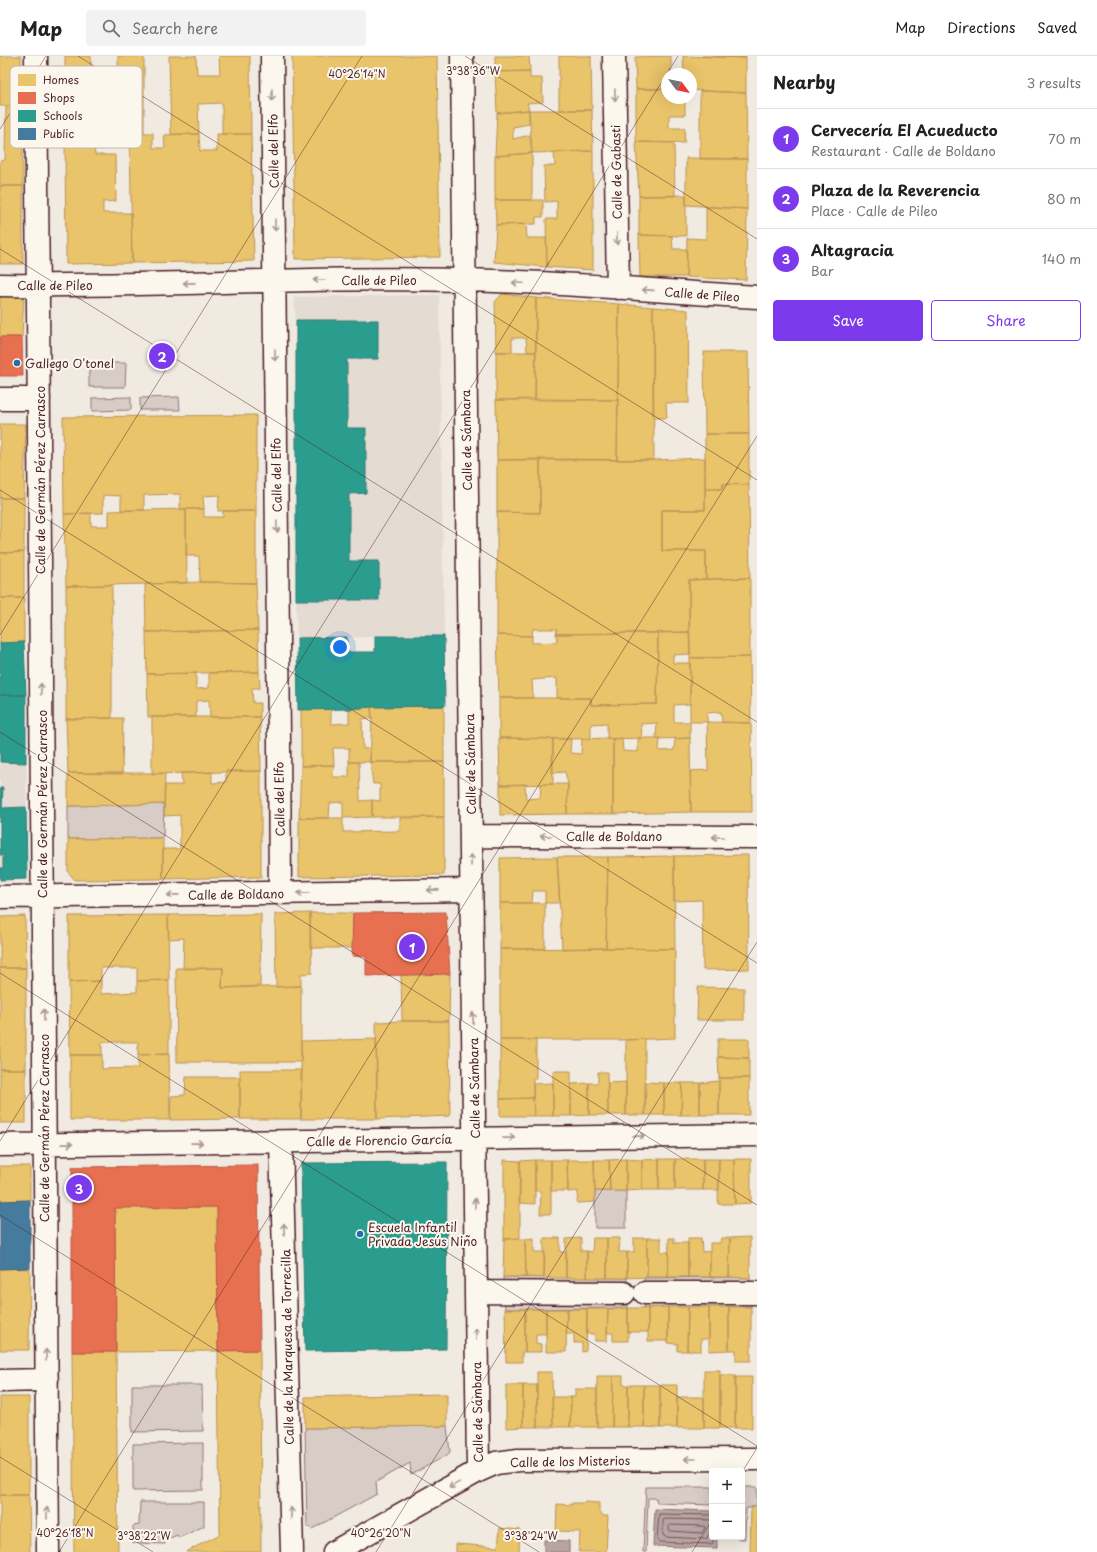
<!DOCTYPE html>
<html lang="en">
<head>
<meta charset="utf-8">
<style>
  :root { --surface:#fff; --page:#f2f2f2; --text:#202124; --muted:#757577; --line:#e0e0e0; --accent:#7c3aed }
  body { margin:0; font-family:"Playpen Sans",sans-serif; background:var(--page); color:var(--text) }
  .controls { position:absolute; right:12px; bottom:12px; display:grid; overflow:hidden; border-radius:4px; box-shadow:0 4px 16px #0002 }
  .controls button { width:36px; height:36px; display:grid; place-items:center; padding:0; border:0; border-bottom:1px solid var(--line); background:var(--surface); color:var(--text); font:20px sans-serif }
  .compass { position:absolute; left:661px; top:12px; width:36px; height:36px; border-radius:50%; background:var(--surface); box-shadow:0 4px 16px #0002; rotate:122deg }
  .you { position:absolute; left:340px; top:591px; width:14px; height:14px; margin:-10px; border:3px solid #fff; border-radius:50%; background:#1a73e8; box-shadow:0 0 0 6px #1a73e833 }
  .badge { display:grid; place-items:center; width:26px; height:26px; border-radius:50%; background:var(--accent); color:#fff; font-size:13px; font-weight:700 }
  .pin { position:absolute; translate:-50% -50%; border:2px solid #fff; box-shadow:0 1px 4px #0006 }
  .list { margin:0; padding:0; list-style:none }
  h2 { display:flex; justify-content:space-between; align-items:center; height:52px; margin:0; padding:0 16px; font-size:17px }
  h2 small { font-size:13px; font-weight:400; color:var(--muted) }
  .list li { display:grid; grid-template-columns:26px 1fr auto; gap:12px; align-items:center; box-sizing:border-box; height:60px; padding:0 16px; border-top:1px solid var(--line) }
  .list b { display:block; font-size:15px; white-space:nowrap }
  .list p { margin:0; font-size:13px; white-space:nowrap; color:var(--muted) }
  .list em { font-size:13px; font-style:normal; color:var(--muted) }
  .actions { display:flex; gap:8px; padding:12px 16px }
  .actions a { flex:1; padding:9px 0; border:1px solid var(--accent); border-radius:4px; text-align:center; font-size:14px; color:var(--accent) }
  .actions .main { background:var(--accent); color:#fff }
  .icon { flex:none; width:22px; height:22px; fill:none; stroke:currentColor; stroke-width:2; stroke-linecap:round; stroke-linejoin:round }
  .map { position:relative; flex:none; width:757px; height:1496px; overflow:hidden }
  header { display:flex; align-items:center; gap:24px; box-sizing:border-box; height:56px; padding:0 20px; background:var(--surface); border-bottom:1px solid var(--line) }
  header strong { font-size:19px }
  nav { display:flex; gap:22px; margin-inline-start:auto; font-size:14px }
  .search { width:280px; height:36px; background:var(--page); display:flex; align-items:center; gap:10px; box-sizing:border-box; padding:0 14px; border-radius:4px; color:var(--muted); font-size:15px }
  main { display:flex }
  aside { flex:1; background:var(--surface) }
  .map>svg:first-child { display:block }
  .built { fill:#e4dbd2 }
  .green { fill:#d8ccc6; stroke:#917678 }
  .water { fill:#b8a4a2; stroke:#8c6f72 }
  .homes { fill:#e9c46a; stroke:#b99257 }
  .shops { fill:#e76f51; stroke:#b85746 }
  .schools { fill:#2a9d8f; stroke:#347771 }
  .public { fill:#457b9d; stroke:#465f7b }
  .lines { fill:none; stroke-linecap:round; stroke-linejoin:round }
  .shore { stroke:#76545b; stroke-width:1 }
  .minor-casing { stroke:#4a1f2b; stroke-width:25 }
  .minor { stroke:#fbf7ec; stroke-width:22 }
  .oneway { stroke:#ab9695 }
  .ticks { fill:none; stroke:#4a1f2b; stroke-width:1; stroke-opacity:0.45 }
  .poi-dot { fill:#1f6fb2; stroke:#fbf7ec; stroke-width:1.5 }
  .labels { text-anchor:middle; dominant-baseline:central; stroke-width:4; stroke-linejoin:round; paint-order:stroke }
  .street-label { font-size:12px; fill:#4a1f2b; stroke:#fbf7ec }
  .poi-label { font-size:12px; fill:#4a1f2b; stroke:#fbf7ec; text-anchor:start }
  .key { fill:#fbf7ec; stroke:#c6b6b2; stroke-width:1 }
  .key-label { font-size:11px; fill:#4a1f2b }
  .ticks-label { font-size:10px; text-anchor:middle; fill:#4a1f2b; stroke:#fbf7ec; stroke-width:4; stroke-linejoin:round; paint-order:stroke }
</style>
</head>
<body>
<header>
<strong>Map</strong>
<div class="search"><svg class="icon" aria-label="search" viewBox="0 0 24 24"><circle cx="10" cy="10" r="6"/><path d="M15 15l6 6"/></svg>Search here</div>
<nav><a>Map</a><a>Directions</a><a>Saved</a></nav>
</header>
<main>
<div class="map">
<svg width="757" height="1496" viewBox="0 0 757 1496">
  <rect width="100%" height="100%" fill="#f0eae0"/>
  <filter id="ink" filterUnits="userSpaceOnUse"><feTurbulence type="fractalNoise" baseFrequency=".025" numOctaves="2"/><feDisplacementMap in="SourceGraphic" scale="8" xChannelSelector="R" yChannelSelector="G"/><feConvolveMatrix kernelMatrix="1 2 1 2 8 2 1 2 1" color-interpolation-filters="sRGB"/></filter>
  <g filter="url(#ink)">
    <!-- built -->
    <path class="built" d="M439,239L444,580L297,582L296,544V264L294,241Z
      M0,639H26L27,823L0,824Z"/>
    <!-- green -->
    <path class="green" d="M89,307H126L125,331H89Z
      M131,341V354L92,355V342Z
      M179,341L180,354H140V342Z
      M164,748L163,782L68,783V750Z
      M595,1135H626V1172H595Z
      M503,1221L627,1222L628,1252L505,1253Z
      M729,1221L750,1222L751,1251L644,1252V1222Z
      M132,1329H202L203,1375L132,1376Z
      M447,1370L450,1396L447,1399L411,1419L410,1407L376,1426L377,1438L312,1473L307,1470L305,1372Z
      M203,1387V1434L133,1435V1388Z
      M646,1431H712V1449L657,1447L656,1442H648L646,1496H643Z
      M742,1431H757V1450H751V1452H746L745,1483H737V1481H742Z
      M140,1446H204V1470L179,1482L177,1479L164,1485L165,1488L133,1487V1470L139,1469Z"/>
    <!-- water -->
    <path class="water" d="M655,1453L712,1455V1481H717V1492L653,1490Z
      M544,1484L569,1485V1496H544Z"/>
    <!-- homes -->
    <path class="homes" d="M0,0H21L22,50H0Z
      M65,0H91V27H118V0H144V77L116,78L115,56H93V82H65Z
      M169,0H196L197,18H220L219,0H250L251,78H222V47L198,48L199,78H171Z
      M292,0H437L440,201L295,203Z
      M495,0H529L530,15L495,16Z
      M559,0H591L592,54H559Z
      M671,0V18H667V33H636L635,1Z
      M683,0L746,2V37L691,34V18H684Z
      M702,0H746V2Z
      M530,15V22H542L543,46L527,47L529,54L497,57L495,16Z
      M636,33H667V42H685V59H669V72H685L684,87L636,86Z
      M700,35L746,37L747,103H700Z
      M6,50H22L23,130H0V105L5,104Z
      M529,54H592L593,95L532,97Z
      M529,54V68L513,71V83L530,79L532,97L495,100L497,57Z
      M144,77H153V92H165L164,79L199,78L200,95H217V78H251L254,205L132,207L130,78Z
      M65,82H93L95,99H115L116,145L103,146V157H131L132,207L66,208Z
      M636,86L674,87L675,140H639Z
      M593,95V214L547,211L546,163H557V145L545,146L544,110H555L554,96Z
      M532,97V144H495V100Z
      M686,102L747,103V153L686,149Z
      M0,130H23V208H0Z
      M686,139V180L639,179V140Z
      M495,144H543V161H536V168L496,169Z
      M706,151L747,153L746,224L686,221L687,182L706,183Z
      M526,168L527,182H546L547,211L494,206L496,169Z
      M639,179L672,180L673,193H687L686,221H640Z
      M24,237L22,281H0V238Z
      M502,238L536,242V296H527L526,282H512V296H496L495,246Z
      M536,242L619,248L618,344L535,343Z
      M619,248L653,251L654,404H617Z
      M653,251L688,254L689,347H666L667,362H653Z
      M496,296H536L535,343L496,344Z
      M704,296H748L749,378H705Z
      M496,344H618L617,404H497Z
      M256,359V455H218L219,439L203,440L204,453H180V438L144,439V454H121V440L103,439V457L64,458L63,361Z
      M0,368H26L24,442H0Z
      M705,378H749V429L723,428L722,433H705Z
      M705,402V454H662V495H706V523L689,524V576L556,578L557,573H533L532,580L497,579V456L540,457V403L654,404Z
      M540,403V457L497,456V404Z
      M723,428L749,429L750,522L706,523V495H662V454H705V433H722Z
      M0,442H24V496L0,497Z
      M186,453L187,527L66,530L64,458L91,457V470H109V455Z
      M186,453H204V461H223V455H256V527L200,526L199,500H186Z
      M24,496V542H0V497Z
      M750,522V601L690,602L689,524Z
      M200,526L256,527L258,574L146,576L145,528Z
      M112,529V662L66,663V530Z
      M0,542H24V586L0,587Z
      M258,574L259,616L147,618L146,576Z
      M689,576L690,598L673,599V607H690V648L674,649V666H690V682L656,683L657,667L641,668L642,682L613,683L607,682V667L591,668V683L499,682V642H591V649L657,648L658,577Z
      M658,577L657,648L591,649V642H557V622L532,624L533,642H499L497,579L532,580V587L557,586L556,578Z
      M750,601L751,667L722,666L721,656L707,657V666H690V602Z
      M259,616L260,632H252L253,647H260V661H210L209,644L196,645V661H148L147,618L196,617V633L209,632V617Z
      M444,650V706H370L372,662L371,651Z
      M371,651L372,662L362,663L363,693L370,692V706H349V692H333L334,709L301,710V653H331V668L349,667V653Z
      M152,661H260L261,715L152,718Z
      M112,662H123L122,718L68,717L66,663Z
      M707,666L751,667L752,756H691L690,715L708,714Z
      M499,682L553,683V728L500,729Z
      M607,682L613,683V758H567L568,728L565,716L552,717L553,683H571L570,697L581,698L582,683Z
      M622,682L623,695L638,696V682H660L659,695L674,694L675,683L690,682L691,756L613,758V683Z
      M349,706H359L360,745L372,744V761L343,762V746L330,747L329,762H299L301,710L334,709L333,721H349Z
      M370,706H444V761H372V744L380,745V728H373Z
      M226,715H261V821L163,823V793H180V759L164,760L165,729H182L181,717L212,716V727L226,726Z
      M68,717H165L164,748L68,750Z
      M525,728L526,743L540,742L541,728H568L567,758L500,759V729Z
      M444,761V819L299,821V762H343V776L400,775V762Z
      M163,782V823L75,824L68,816V783Z
      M748,799L749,913L703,914L702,844L674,845V800Z
      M674,800L675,893L606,892L608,801Z
      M557,801L560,847H545V835H533L532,847H500V802Z
      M557,801H608L606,892L562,893Z
      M500,847H545V893H500Z
      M310,857L312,917L301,918V930L276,931L275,858Z
      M310,857H353L352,892H310Z
      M261,858L260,930L222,932L223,912L183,913L184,882L169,883L168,859Z
      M168,859L169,924L137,925V912H101V925L69,926V860Z
      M25,860L26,912H0V861Z
      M606,892L675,893V982L626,984H500V893Z
      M0,912H26V1013H0Z
      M176,912H223L222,932L301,930V1006H177Z
      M450,918L449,965H402L401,919Z
      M169,924V998L138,999V986H102V999H70L69,926L101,925V938L137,936V925Z
      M698,931L744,932V964H697Z
      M402,965H449L450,1060L377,1063V1017L376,966Z
      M376,983L377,1063H301V985Z
      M645,983V1059H626V984Z
      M718,983H749V1002L718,1001Z
      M500,984H536V1023H533V1042L500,1043Z
      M169,998L170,1064H70V999H102V1013L138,1012V999Z
      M718,1001L749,1002V1022H719Z
      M0,1013H26V1067H0Z
      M240,1014H302L301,1063H240Z
      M553,1015H571V1060H553Z
      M598,1016H607L608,1059H589V1027H598Z
      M186,1021H240V1063L170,1064L171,1040L185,1039Z
      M719,1022H749V1059H719Z
      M719,1025V1059H700V1027Z
      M626,1026V1059H608V1027Z
      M646,1026L664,1027V1059H645Z
      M553,1027V1060H534L533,1028Z
      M589,1027V1059L571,1060V1028Z
      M664,1027H682L681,1059H664Z
      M682,1027H700V1059H681Z
      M533,1042L534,1060H500V1043Z
      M626,1103V1135H610L609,1104Z
      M626,1103L642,1104V1134L626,1135Z
      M659,1103V1134H642V1104Z
      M659,1103H675V1134H659Z
      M675,1103H703V1134H675Z
      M703,1103H719V1134H703Z
      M719,1103H734L735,1148H718Z
      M734,1103H751V1147L735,1148Z
      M504,1104L520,1105V1182L504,1183Z
      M535,1104V1148L519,1147L520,1105Z
      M535,1104H551V1158H540L541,1135H535Z
      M551,1104H567L568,1135H551Z
      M567,1104H594L595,1146L577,1147L578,1135L568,1136Z
      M594,1104H609L610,1135H595Z
      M0,1110H30V1144L0,1145Z
      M217,1151L218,1295L116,1296L115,1152Z
      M750,1181V1222L729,1221L730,1182Z
      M534,1182V1196H545L544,1222L526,1221L525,1183Z
      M544,1182H560V1196H566V1222H544Z
      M581,1182V1195H587V1222H566V1183Z
      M593,1182H607V1222H587V1195L592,1196Z
      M607,1182H620L619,1196H627V1222H607Z
      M634,1182H647V1221L627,1222V1196H634Z
      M647,1182H661V1196H669L668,1221H647Z
      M669,1182H674V1187H688V1221H668Z
      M688,1182H701L702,1196L710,1195V1221H688Z
      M721,1182H730L729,1221H710V1187H720Z
      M504,1183H525L526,1221H503Z
      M30,1212L29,1294H0V1213Z
      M668,1251V1285H648V1252Z
      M668,1251H688L687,1295H677L678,1288L668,1287Z
      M688,1251H709V1283H701V1295H687Z
      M709,1251H729V1294L709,1295Z
      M729,1251H751V1305H736V1294H729Z
      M628,1252H648V1276H628Z
      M628,1252V1285H613V1277H607L608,1253Z
      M505,1253H525V1296H522V1306H506Z
      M525,1253H546V1278H536V1287L541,1288V1296H525Z
      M546,1253H567L566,1296H546Z
      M567,1253H587L586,1295L582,1296V1287H574V1278H566Z
      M587,1253H608L607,1285H595V1278H587Z
      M260,1294L261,1496H186L220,1478L218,1295Z
      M72,1296H116L118,1496H74Z
      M704,1314H720V1372H704Z
      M537,1316H552L553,1371H537Z
      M720,1319H736L735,1372H720Z
      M597,1320H613L612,1371H597Z
      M613,1320H623V1329H628V1371H612Z
      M735,1321H752V1372H735Z
      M506,1329H523V1371L506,1372Z
      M523,1329H537V1371H523Z
      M628,1329H644V1371H628Z
      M644,1329H660V1372L644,1371Z
      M660,1329H677V1372H660Z
      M575,1333H597V1371H570L571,1341H575Z
      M447,1338V1370L305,1372V1341Z
      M0,1341H29V1439H0Z
      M552,1341H571L570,1371H553Z
      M677,1341H704V1372H677Z
      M0,1439H29L30,1496H0Z
      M585,1446L599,1447V1456L604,1460H608L606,1496H579L580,1476L556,1475L557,1448L572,1449V1447H584Z
      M751,1450H757V1496H750Z
      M500,1472L520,1474L519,1496H456V1488L498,1491Z"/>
    <!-- shops -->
    <path class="shops" d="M0,281H22L23,320H0Z
      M446,856L450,918L366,920V901L352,900L353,857Z
      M258,1109L260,1294L218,1295L217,1151L115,1152L116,1296H72V1111Z"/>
    <!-- schools -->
    <path class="schools" d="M296,264H378V303H347V372H366V437L349,438V505H379V544H296Z
      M375,580H444L445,650L371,651L349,653L298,654L297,582L347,581V596H375Z
      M24,586L26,639H0V587Z
      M0,639H26V707L0,706Z
      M0,732H3L2,752L26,751L27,823L0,824V812H3V799H0Z
      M447,1106L446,1293L305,1295L301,1107Z"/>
    <!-- public -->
    <path class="public" d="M30,1144V1212L0,1213V1145Z"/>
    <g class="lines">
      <!-- shore -->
      <path class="shore" d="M712,1459L659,1458L657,1484L659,1486L711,1488L713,1487V1481
        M712,1464L665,1463L663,1464V1479L665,1481L706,1483L712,1474
        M671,1469L704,1470L705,1472L702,1477L671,1475L669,1474V1471Z"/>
      <!-- minor casing -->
      <g class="minor-casing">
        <path id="minor" d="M36,0L48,1496
          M272,0C277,279 278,558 280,837
          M462,0L478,1415
          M614,0L618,232
          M0,229C155,231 310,220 464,224C562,226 660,235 757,241
          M0,343H39
          M471,780L757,781
          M0,841L471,834
          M281,1086L292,1496
          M0,1089L757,1079
          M476,1236L624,1237
          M645,1237H757
          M0,1325L47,1324
          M334,1496L478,1415L496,1407L518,1404L757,1403"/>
      </g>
      <!-- minor -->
      <use href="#minor" class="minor"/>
    </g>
    <!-- one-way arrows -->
    <defs><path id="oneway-shaft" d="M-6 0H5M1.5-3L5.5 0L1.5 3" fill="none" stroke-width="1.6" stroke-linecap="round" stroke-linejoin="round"/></defs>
    <g class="oneway">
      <use href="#oneway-shaft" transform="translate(272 39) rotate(89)"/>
      <use href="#oneway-shaft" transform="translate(615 39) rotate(89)"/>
      <use href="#oneway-shaft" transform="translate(275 169) rotate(89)"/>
      <use href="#oneway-shaft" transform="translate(617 183) rotate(89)"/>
      <use href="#oneway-shaft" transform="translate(319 224) rotate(180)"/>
      <use href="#oneway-shaft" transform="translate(189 227) rotate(179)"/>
      <use href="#oneway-shaft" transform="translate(518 227) rotate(-177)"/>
      <use href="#oneway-shaft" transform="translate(648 234) rotate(-176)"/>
      <use href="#oneway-shaft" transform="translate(275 299) rotate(90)"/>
      <use href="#oneway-shaft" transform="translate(277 471) rotate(89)"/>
      <use href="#oneway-shaft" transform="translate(41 633) rotate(-90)"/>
      <use href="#oneway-shaft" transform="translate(546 780) rotate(-180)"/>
      <use href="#oneway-shaft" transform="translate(718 781) rotate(-180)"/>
      <use href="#oneway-shaft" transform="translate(471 804) rotate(-91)"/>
      <use href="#oneway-shaft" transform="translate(433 834) rotate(179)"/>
      <use href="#oneway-shaft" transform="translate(303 837) rotate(179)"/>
      <use href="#oneway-shaft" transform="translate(173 839) rotate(179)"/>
      <use href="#oneway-shaft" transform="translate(44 959) rotate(-90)"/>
      <use href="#oneway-shaft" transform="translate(473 962) rotate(-91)"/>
      <use href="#oneway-shaft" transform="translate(639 1080) rotate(-1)"/>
      <use href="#oneway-shaft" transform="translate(509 1082) rotate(-1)"/>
      <use href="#oneway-shaft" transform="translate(197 1087) rotate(-1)"/>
      <use href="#oneway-shaft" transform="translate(67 1088) rotate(-1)"/>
      <use href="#oneway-shaft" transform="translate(475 1148) rotate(-91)"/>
      <use href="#oneway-shaft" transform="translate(284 1173) rotate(-91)"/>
      <use href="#oneway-shaft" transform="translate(476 1278) rotate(-91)"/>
      <use href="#oneway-shaft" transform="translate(46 1299) rotate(-90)"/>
      <use href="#oneway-shaft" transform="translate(690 1403) rotate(180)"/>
      <use href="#oneway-shaft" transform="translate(454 1429) rotate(151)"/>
      <use href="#oneway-shaft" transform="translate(47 1457) rotate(-90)"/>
      <use href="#oneway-shaft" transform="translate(291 1457) rotate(-91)"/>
    </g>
  </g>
  <!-- ticks -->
  <path class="ticks" d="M78,0L757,424M465,0L757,183M0,73L46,0M0,193L757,666M0,434L757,907M0,579L362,0M0,676L757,1149M0,917L757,1390M0,1085L678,0M0,1159L539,1496M0,1401L153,1496M742,1416L757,1392M59,1496L757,380M376,1496L757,886M692,1496L712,1464"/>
  <!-- markers -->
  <g class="poi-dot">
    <circle cx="17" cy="307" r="4"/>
    <circle cx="360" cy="1178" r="4"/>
  </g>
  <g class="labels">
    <!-- street labels -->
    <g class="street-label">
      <text transform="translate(273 95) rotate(-91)">Calle del Elfo</text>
      <text transform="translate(616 116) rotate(-91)">Calle de Gabasti</text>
      <text x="379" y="224">Calle de Pileo</text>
      <text x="55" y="229">Calle de Pileo</text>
      <text transform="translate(702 238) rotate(4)">Calle de Pileo</text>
      <text transform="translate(466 384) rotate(-91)">Calle de Sámbara</text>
      <text transform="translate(276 419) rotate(-91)">Calle del Elfo</text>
      <text transform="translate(40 424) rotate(-90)">Calle de Germán Pérez Carrasco</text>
      <text transform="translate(470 708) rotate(-91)">Calle de Sámbara</text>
      <text transform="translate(279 743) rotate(-91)">Calle del Elfo</text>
      <text transform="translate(42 748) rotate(-90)">Calle de Germán Pérez Carrasco</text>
      <text x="614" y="780">Calle de Boldano</text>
      <text transform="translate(236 838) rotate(-1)">Calle de Boldano</text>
      <text transform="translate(474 1032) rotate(-91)">Calle de Sámbara</text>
      <text transform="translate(44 1072) rotate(-90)">Calle de Germán Pérez Carrasco</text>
      <text transform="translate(379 1084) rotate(-1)">Calle de Florencio García</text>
      <text transform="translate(287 1291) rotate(-91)">Calle de la Marquesa de Torrecilla</text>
      <text transform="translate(477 1356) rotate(-91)">Calle de Sámbara</text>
      <text transform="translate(570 1405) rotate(-1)">Calle de los Misterios</text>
    </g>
    <!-- poi labels -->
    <g class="poi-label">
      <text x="25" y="307">Gallego O'tonel</text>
      <text x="368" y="1171">Escuela Infantil<tspan x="368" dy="14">Privada Jesús Niño</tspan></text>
    </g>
  </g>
  <!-- legend -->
  <rect x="10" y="10" width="132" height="82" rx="6" class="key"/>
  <rect x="18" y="18" width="18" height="12" fill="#e9c46a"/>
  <rect x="18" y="36" width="18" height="12" fill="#e76f51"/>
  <rect x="18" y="54" width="18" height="12" fill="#2a9d8f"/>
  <rect x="18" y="72" width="18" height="12" fill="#457b9d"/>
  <g class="key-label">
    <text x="43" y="28">Homes</text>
    <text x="43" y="46">Shops</text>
    <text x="43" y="64">Schools</text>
    <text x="43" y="82">Public</text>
  </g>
  <g class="ticks-label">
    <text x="473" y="19">3°38'36"W</text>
    <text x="357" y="22">40°26'14"N</text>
    <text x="65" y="1481">40°26'18"N</text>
    <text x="381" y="1481">40°26'20"N</text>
    <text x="144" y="1484">3°38'22"W</text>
    <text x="531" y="1484">3°38'24"W</text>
  </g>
</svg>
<div class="controls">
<button>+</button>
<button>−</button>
</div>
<svg class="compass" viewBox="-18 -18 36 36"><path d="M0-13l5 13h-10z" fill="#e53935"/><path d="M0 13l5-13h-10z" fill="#757577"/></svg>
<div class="you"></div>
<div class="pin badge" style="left:412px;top:891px">1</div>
<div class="pin badge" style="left:162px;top:300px">2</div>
<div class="pin badge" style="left:79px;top:1132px">3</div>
</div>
<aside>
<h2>Nearby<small>3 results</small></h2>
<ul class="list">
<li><span class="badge">1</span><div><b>Cervecería El Acueducto</b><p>Restaurant · Calle de Boldano</p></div><em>70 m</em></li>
<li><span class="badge">2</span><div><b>Plaza de la Reverencia</b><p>Place · Calle de Pileo</p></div><em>80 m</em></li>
<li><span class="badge">3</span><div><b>Altagracia</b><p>Bar</p></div><em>140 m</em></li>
</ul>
<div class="actions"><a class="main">Save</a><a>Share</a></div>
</aside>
</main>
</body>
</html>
